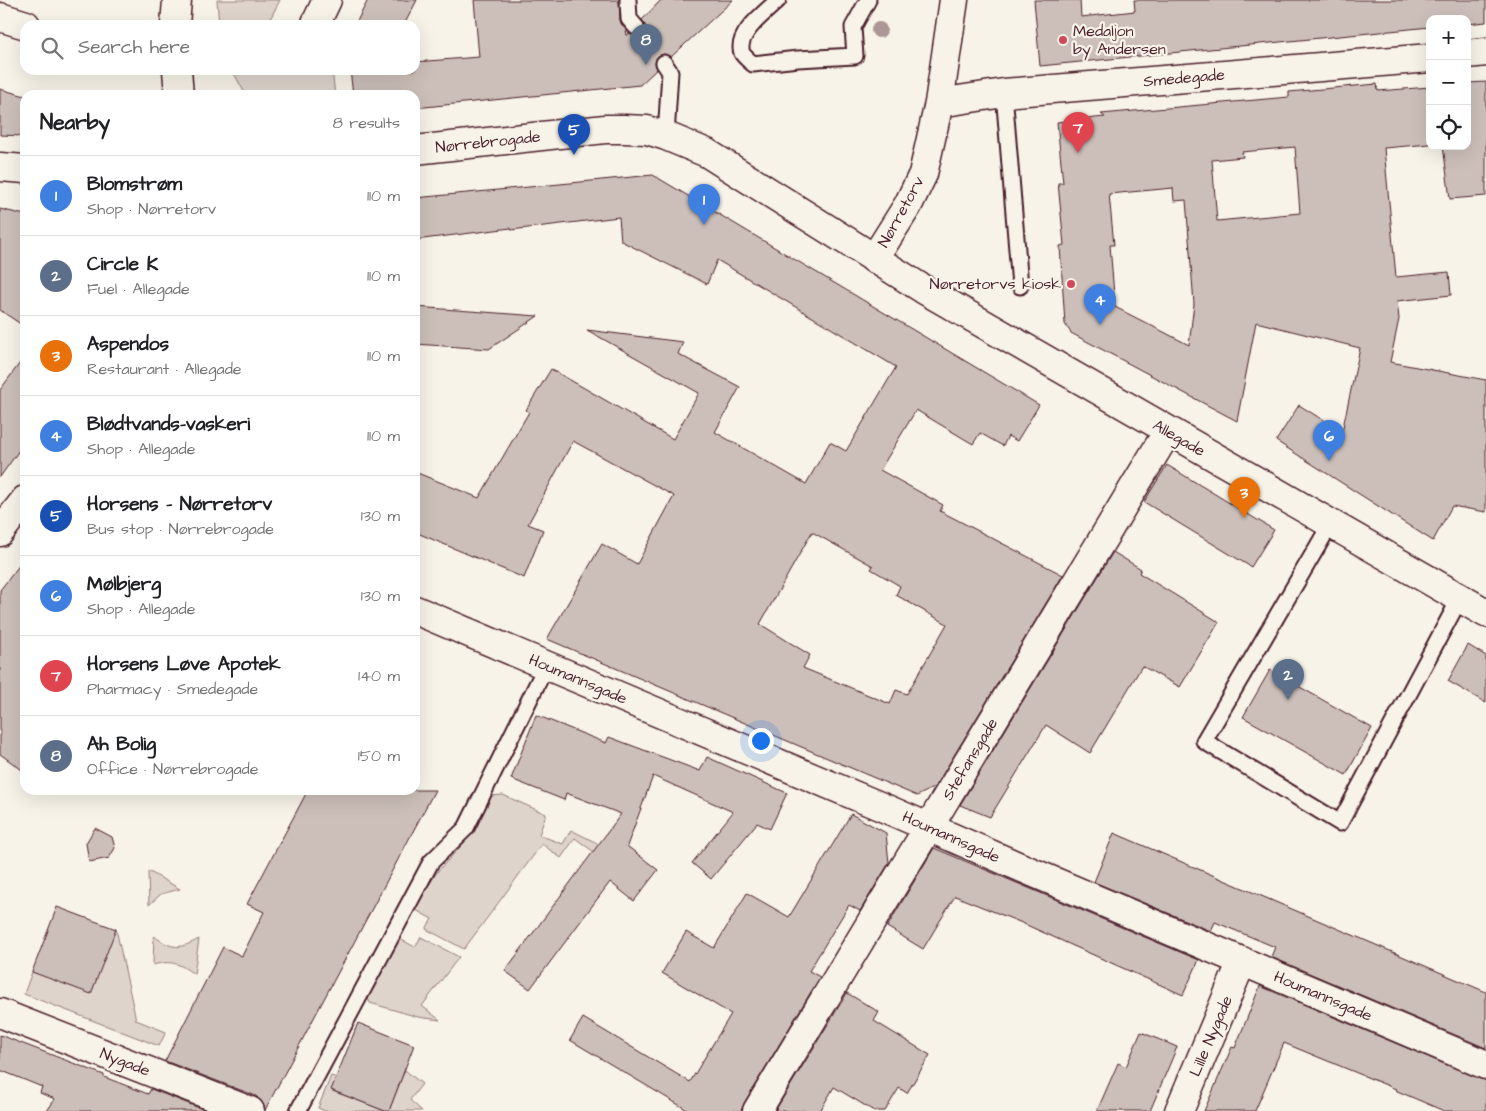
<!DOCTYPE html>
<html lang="en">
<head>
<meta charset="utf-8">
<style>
  :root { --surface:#fff; --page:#f6f6f6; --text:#202124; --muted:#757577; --line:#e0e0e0; --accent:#d1495b }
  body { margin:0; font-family:"Architects Daughter",sans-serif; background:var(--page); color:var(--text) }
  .controls { position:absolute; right:15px; top:15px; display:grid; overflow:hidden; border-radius:10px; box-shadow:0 5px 20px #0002 }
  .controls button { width:45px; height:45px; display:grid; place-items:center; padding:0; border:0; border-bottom:1px solid var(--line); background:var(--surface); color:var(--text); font:25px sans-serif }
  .you { position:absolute; left:760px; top:740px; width:18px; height:18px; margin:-12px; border:4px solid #fff; border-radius:50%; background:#1a73e8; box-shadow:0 0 0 8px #1a73e833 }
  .badge { display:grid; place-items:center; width:32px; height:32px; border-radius:50%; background:var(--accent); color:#fff; font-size:16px; font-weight:700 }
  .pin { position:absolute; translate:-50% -41px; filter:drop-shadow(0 1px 2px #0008) }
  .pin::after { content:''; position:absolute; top:26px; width:18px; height:15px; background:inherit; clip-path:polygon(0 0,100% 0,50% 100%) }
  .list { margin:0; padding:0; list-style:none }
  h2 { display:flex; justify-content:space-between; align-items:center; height:65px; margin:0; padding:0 20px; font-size:21px }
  h2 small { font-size:16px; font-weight:400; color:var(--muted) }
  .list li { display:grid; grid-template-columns:32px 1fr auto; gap:15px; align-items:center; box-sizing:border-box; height:80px; padding:0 20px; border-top:1px solid var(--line) }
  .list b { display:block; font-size:19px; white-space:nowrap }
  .list p { margin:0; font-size:16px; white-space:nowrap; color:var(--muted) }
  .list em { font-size:16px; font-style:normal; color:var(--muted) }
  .icon { flex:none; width:28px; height:28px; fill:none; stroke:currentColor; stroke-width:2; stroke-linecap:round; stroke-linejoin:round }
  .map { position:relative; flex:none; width:1486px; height:1111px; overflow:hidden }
  .search { position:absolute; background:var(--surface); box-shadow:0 5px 20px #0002; left:20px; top:20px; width:400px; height:55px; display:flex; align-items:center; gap:12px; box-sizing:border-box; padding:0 18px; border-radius:15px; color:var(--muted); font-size:19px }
  .panel { position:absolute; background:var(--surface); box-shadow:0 5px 20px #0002; left:20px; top:90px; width:400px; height:705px; border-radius:15px }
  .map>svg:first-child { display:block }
  .green { fill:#ded4cc; stroke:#947a7c }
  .building { fill:#ccbfb9; stroke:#4a1f2b; fill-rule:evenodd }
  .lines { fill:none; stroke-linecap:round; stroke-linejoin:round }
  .service-casing { stroke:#4a1f2b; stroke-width:19 }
  .minor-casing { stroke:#4a1f2b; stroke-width:31 }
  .tertiary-casing { stroke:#4a1f2b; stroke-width:31 }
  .secondary-casing { stroke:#4a1f2b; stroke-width:31 }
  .service { stroke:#f7f3e8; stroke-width:15 }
  .minor { stroke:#f7f3e8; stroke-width:28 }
  .tertiary { stroke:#f7f3e8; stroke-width:28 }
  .secondary { stroke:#f7f3e8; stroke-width:28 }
  .tree { fill:#ac9796 }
  .poi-dot { fill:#d1495b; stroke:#f7f3e8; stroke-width:2 }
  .labels { text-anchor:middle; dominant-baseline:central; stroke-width:4.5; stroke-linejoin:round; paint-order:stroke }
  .poi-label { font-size:16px; fill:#4a1f2b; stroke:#f7f3e8; text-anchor:start }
  .street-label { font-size:16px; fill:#4a1f2b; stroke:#f7f3e8 }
</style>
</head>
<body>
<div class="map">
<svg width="1486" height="1111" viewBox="0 0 1486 1111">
  <rect width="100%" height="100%" fill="#f7f3e8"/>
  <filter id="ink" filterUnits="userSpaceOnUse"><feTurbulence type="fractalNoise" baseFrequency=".02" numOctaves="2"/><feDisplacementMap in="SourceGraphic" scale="10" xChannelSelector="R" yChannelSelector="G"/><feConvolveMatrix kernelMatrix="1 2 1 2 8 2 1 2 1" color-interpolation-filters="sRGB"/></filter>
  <g filter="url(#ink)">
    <!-- green -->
    <path class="green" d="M217,0H280L267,25H219Z
      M232,70H332L335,95H246Z
      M503,795L546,814L539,835L563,844L571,830L599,844L594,852L575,838L561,858L542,844L464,949L426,929L432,919L414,909L437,872L463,844L490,796Z
      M148,871L180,889L161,894L149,905Z
      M116,929L136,1020L166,1032L159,1046L24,994L32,972Z
      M154,936C173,950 180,949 199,939L194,974C178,963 172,960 153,965Z
      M421,937L459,957L422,1006L440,1020L418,1017L370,1003L367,996L398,938L415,947Z
      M405,1070L422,1084L410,1100L422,1111H389Z
      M331,1076L337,1078L332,1091L385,1111H325L318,1108Z"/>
    <!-- building -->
    <path class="building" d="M368,0H417L404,25H355Z
      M474,0H619L620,20L626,30L627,36L629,33L637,36L642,34L645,30V25L642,20L661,0H733L671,57L664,54L658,56L655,63L657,69L640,85L415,108V95H353L350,70H415V62L479,57Z
      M1034,0H1080L1081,17L1135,11L1134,0H1486V22L1467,24V19H1430V27L1040,66Z
      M1486,82V196L1450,199L1443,146H1467V83Z
      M1377,84L1378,91L1430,87V144L1384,148L1396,277L1449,272L1451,295L1397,301L1399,319L1390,362L1486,380V512L1452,506L1433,541L1276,441L1299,405L1342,432L1360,348L1256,322L1237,421L1071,333L1065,324L1060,246L1064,245L1058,183H1063L1057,122L1105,117L1101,114L1289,97V92ZM1295,147L1300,213L1217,221L1212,160L1243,157L1242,152ZM1173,188L1174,201L1186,200L1194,304L1189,345L1115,307L1110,245H1114L1109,194Z
      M0,89L25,96V136L0,135Z
      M653,175L1039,405L1017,441L1008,436L1003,446L980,433L973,444L916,410L880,470L943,505L940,511L1063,575L935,787L917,796L547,639L602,544L637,564L674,496L573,441L528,524L543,530L524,578L415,532V472L479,498L529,412L526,410L551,369L673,439L699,393L587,330L683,342L678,354L740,387L715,432L806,484L830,442L846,451L896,367L717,260L707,284L621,241L619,217L511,230V228L415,240V198ZM812,532L873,566L871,569L900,586L896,595L947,624L907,694L896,690L890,704L803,668L810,655L760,624Z
      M0,209L25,215V327L0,310Z
      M415,307L538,316L489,349L415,344Z
      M25,356V442L0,477V390Z
      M1167,465L1274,530L1251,567L1144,502Z
      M1113,552L1141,569L1139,573L1219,622L1180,687L1142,666L1090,753L1046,725L990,817L960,805Z
      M25,558V772L0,754V590Z
      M1468,645L1486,656V703L1448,681Z
      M1270,670L1372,728L1346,775L1243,717Z
      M536,715L606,743L609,737L700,771L707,757L787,793L770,829L757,823L711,879L692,863L733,812L653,776L627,846L658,870L634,901L610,882L530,989L505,971L621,814L566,793L564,800L511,779Z
      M308,790H435L265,1110L262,1102L256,1096L165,1061L223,947L242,956L264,912L247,904Z
      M851,814L886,833L889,863L860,911L849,905L809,971L820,977L744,1103L741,1111H689L570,1040L583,1018L690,1082L731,1014L662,973L686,932L714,948L747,893L789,917Z
      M95,828L112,837L115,848L109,858L89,862L86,843Z
      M1114,833L1486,992V1048L1271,957L1275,947L1215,922L1211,931L1094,882Z
      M934,848L1199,960L1183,995L1022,923L955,896L923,949L887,927Z
      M57,907L116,929L91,994L32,972Z
      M1260,986L1480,1079L1486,1080V1111H1444L1395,1090L1396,1089L1284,1043L1255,1111H1204L1232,1047L1235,1048Z
      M847,993L879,1012L874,1021L930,1055L907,1093L899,1088L885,1111H874L834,1087L820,1111H775Z
      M358,1023L414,1045L389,1111H385L331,1090Z
      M1141,1032L1177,1047L1150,1111H1097L1118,1063L1126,1067Z
      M0,1035L104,1075V1077L148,1094L151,1089L207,1111H47L55,1099L40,1093L42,1087L0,1070Z"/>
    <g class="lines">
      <!-- service casing -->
      <g class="service-casing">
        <path id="service" d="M628,0L629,19L636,27
          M778,0C766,12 735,34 742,53C744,57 750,61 753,64L798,59L855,56L853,27L868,0
          M664,63L670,72L666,136
          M1004,93L1020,286
          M1330,525L1204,741L1340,823L1460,598
          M298,1111L431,862L466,828L546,666"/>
      </g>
      <!-- minor casing -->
      <g class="minor-casing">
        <path id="minor" d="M0,17L26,25
          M316,23L327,0
          M175,25L177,0
          M1467,54L1486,52
          M177,70L179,95
          M939,103L1004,93L1430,58
          M874,259L908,205L923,174L939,103L954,0
          M415,610L889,810L1020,867L1486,1065
          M0,1013L250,1111
          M757,1111L1168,431
          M1179,1111L1242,961"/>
      </g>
      <!-- tertiary casing -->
      <g class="tertiary-casing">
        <path id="tertiary" d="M415,150L605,129H624L647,130L666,136L707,153L923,289L1486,613"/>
      </g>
      <!-- secondary casing -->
      <g class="secondary-casing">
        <path id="secondary" d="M0,167L25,169
          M0,532L25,500"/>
      </g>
      <!-- service -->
      <use href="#service" class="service"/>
      <!-- minor -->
      <use href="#minor" class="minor"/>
      <!-- tertiary -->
      <use href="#tertiary" class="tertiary"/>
      <!-- secondary -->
      <use href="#secondary" class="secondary"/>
    </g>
    <!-- trees -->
    <circle class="tree" cx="879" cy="30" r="8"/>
  </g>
  <!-- markers -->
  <g class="poi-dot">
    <circle cx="1063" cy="40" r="5"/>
    <circle cx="1071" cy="284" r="5"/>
  </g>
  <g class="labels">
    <!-- poi labels -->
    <g class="poi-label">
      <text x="1073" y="31">Medaljon<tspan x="1073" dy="18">by Andersen</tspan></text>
      <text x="1061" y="284" text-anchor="end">Nørretorvs kiosk</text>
    </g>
    <!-- street labels -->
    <g class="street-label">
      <text transform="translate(1184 78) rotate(-5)">Smedegade</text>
      <text transform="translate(488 142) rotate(-6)">Nørrebrogade</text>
      <text transform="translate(901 212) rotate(-61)">Nørretorv</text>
      <text transform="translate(1179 438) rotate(30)">Allegade</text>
      <text transform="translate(578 679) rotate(23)">Houmannsgade</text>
      <text transform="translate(970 759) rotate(-59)">Stefansgade</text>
      <text transform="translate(951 837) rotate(24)">Houmannsgade</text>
      <text transform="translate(1323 996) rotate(23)">Houmannsgade</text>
      <text transform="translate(1211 1036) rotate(-67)">Lille Nygade</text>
      <text transform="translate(125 1062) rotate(21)">Nygade</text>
    </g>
  </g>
</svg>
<div class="controls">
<button>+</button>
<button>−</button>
<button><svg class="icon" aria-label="locate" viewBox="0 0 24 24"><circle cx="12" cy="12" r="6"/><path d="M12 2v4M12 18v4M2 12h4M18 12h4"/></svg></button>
</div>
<div class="you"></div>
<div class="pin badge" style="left:704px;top:225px;background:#3f7fe0">1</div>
<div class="pin badge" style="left:1288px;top:700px;background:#5c6f8a">2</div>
<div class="pin badge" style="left:1244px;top:518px;background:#e8710a">3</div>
<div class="pin badge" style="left:1100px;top:325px;background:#3f7fe0">4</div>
<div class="pin badge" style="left:574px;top:155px;background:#1a4fb4">5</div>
<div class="pin badge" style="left:1329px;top:461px;background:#3f7fe0">6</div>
<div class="pin badge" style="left:1078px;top:153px;background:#e0444e">7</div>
<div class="pin badge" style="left:646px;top:65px;background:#5c6f8a">8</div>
<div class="search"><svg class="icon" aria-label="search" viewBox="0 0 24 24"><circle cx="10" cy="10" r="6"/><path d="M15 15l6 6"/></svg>Search here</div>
<section class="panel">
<h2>Nearby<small>8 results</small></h2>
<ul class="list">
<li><span class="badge" style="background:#3f7fe0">1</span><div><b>Blomstrøm</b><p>Shop · Nørretorv</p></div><em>110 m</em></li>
<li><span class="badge" style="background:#5c6f8a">2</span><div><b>Circle K</b><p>Fuel · Allegade</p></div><em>110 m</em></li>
<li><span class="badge" style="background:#e8710a">3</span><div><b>Aspendos</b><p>Restaurant · Allegade</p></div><em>110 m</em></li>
<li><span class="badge" style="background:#3f7fe0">4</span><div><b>Blødtvands-vaskeri</b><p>Shop · Allegade</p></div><em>110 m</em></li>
<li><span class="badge" style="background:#1a4fb4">5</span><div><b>Horsens - Nørretorv</b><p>Bus stop · Nørrebrogade</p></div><em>130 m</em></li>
<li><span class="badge" style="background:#3f7fe0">6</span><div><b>Mølbjerg</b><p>Shop · Allegade</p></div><em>130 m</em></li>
<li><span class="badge" style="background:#e0444e">7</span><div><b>Horsens Løve Apotek</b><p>Pharmacy · Smedegade</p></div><em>140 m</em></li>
<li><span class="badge" style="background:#5c6f8a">8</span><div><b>Ah Bolig</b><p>Office · Nørrebrogade</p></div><em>150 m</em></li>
</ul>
</section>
</div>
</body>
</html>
